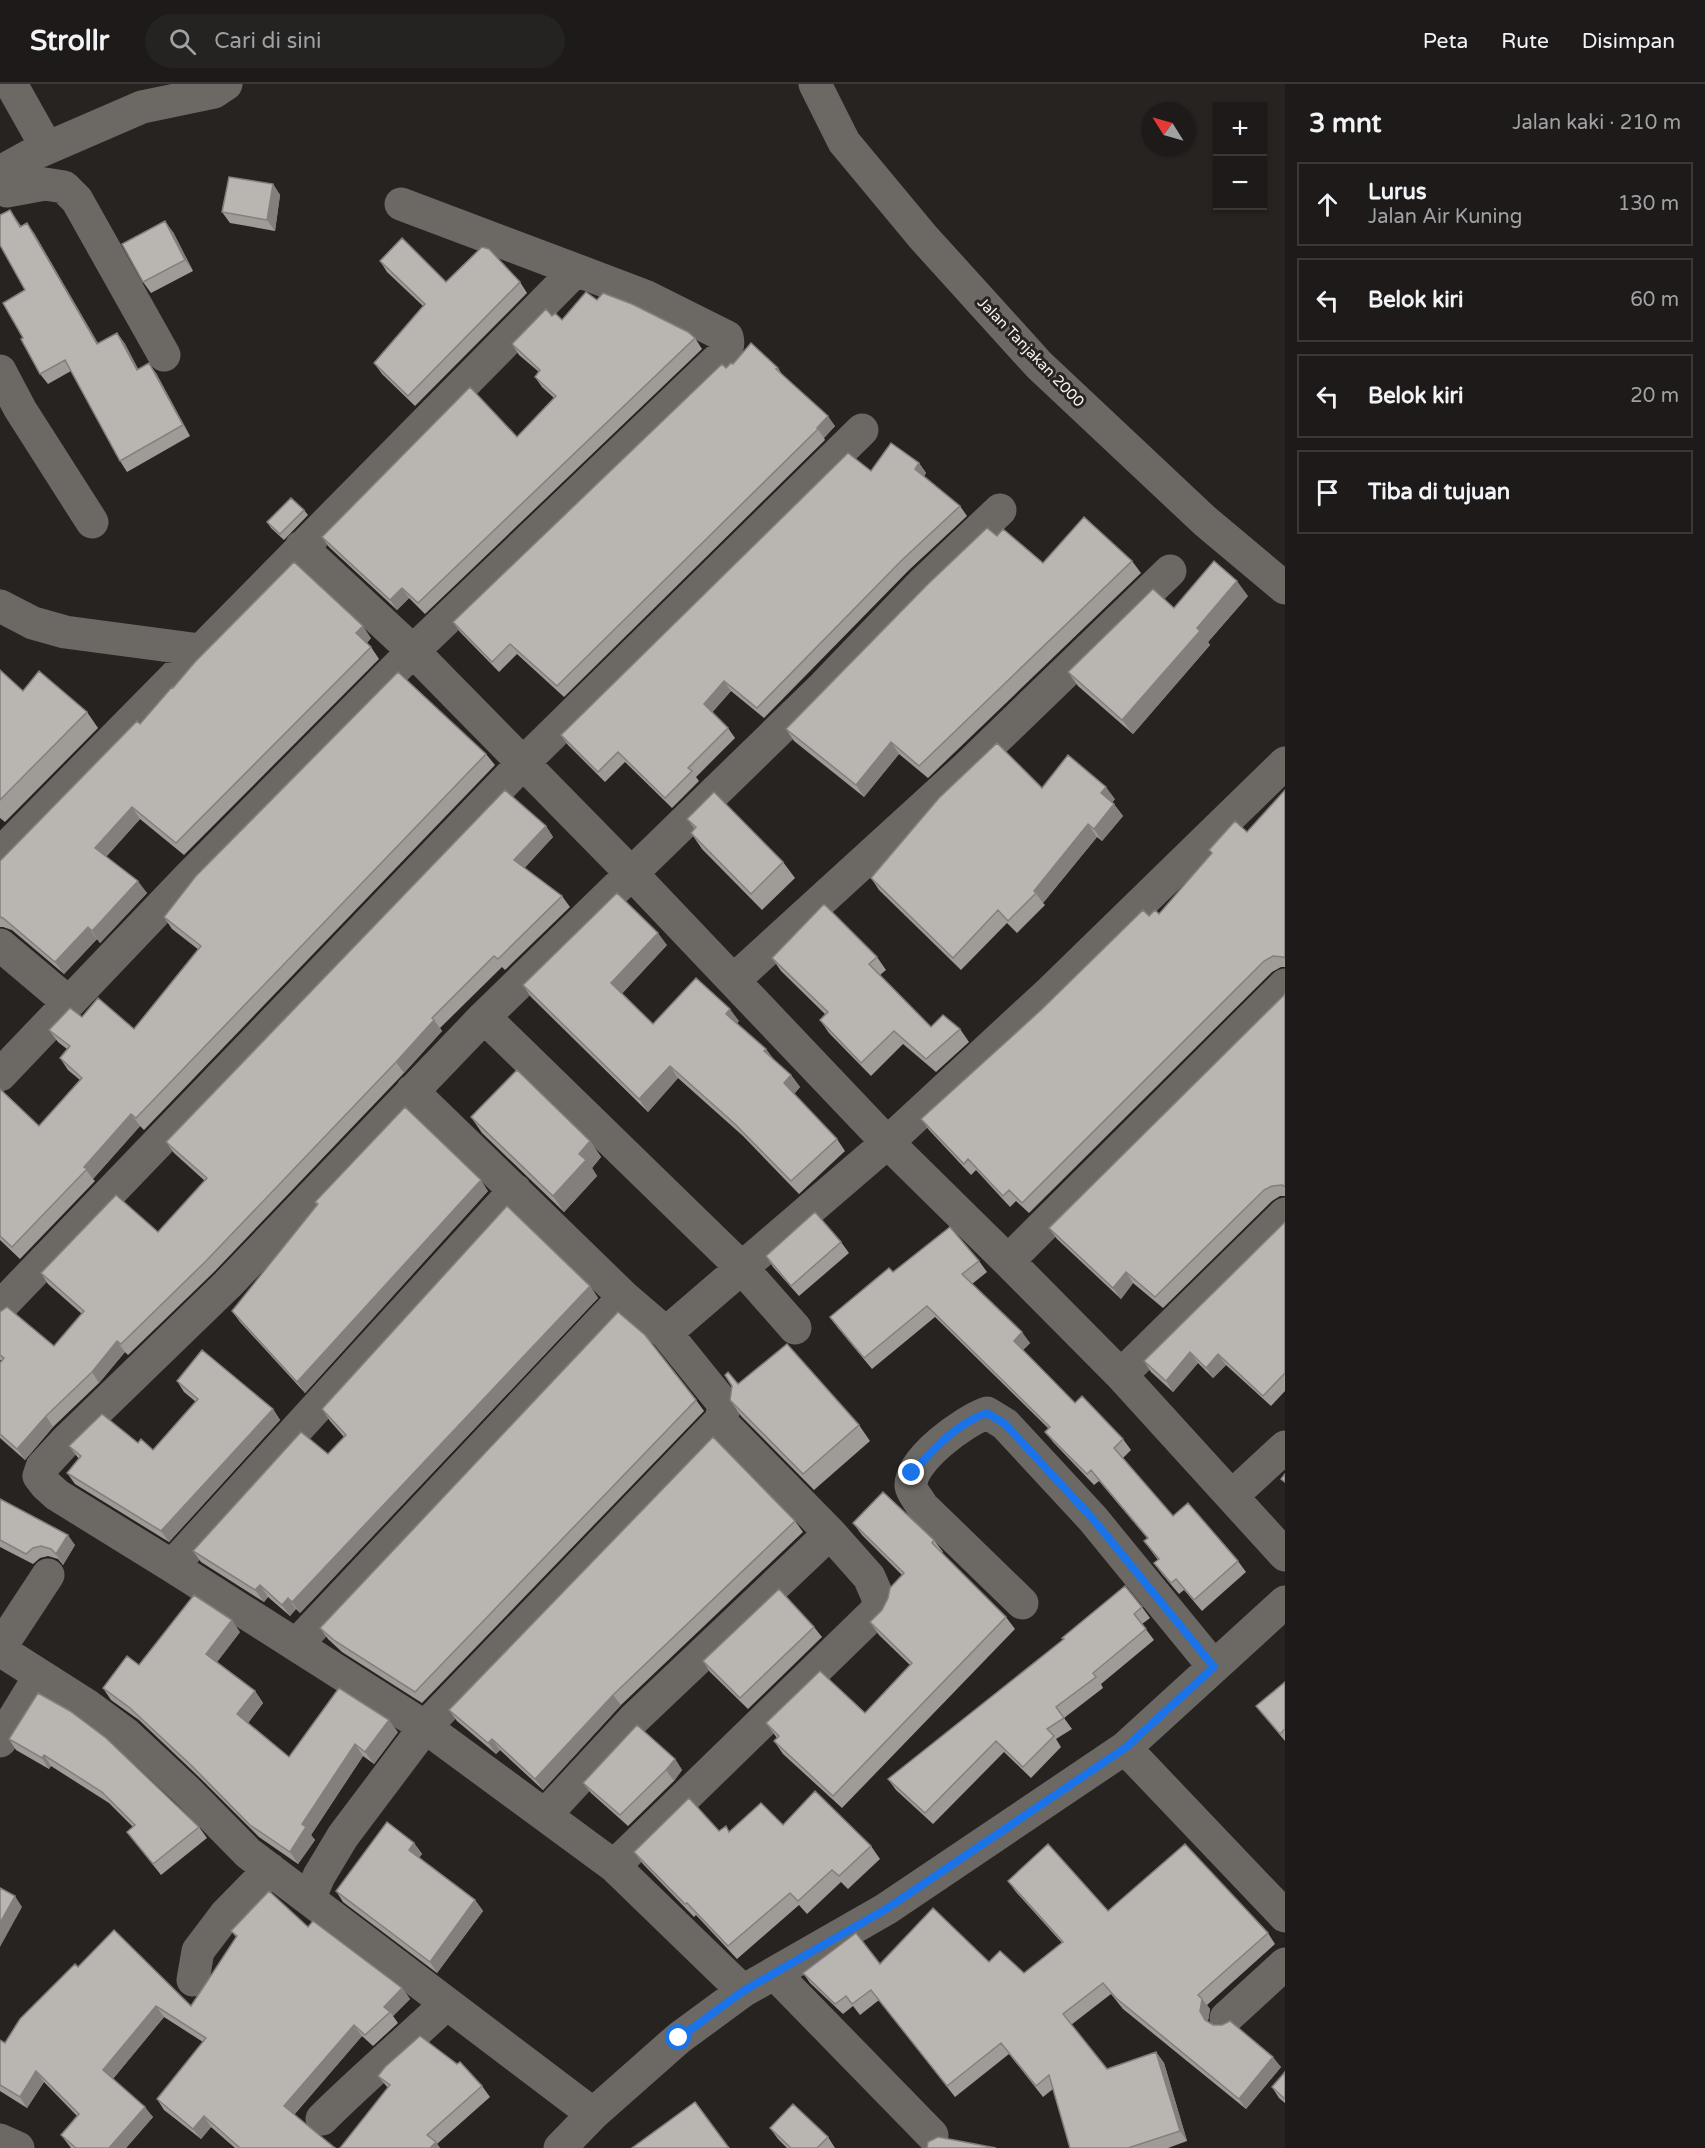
<!DOCTYPE html>
<html lang="id">
<head>
<meta charset="utf-8">
<style>
  :root { --surface:#1d1a19; --page:#252322; --text:#f1f3f6; --muted:#a0a1a2; --line:#3b3838 }
  body { margin:0; font-family:"Varela Round",sans-serif; background:var(--page); color:var(--text) }
  .controls { position:absolute; right:18px; top:18px; display:grid; overflow:hidden; border-radius:0px; box-shadow:0 2px 4px #0004 }
  .controls button { width:54px; height:54px; display:grid; place-items:center; padding:0; border:0; border-bottom:2px solid var(--line); background:var(--surface); color:var(--text); font:30px sans-serif }
  .compass { position:absolute; left:1141px; top:18px; width:54px; height:54px; border-radius:50%; background:var(--surface); box-shadow:0 2px 4px #0004; rotate:307deg }
  .stop { position:absolute; width:18px; height:18px; margin:-14px; border:4px solid #1a73e8; border-radius:50%; background:#fff }
  .stop.end { background:#1a73e8; border-color:#fff; box-shadow:0 2px 6px #0008 }
  .list { margin:0; padding:0; list-style:none }
  h2 { display:flex; justify-content:space-between; align-items:center; height:78px; margin:0; padding:0 24px; font-size:26px }
  h2 small { font-size:20px; font-weight:400; color:var(--muted) }
  .list li { display:grid; grid-template-columns:39px 1fr auto; gap:18px; align-items:center; box-sizing:border-box; height:84px; margin:0 12px 12px; padding:0 12px; border:2px solid var(--line); border-radius:0px }
  .list b { display:block; font-size:22px; white-space:nowrap }
  .list p { margin:0; font-size:20px; white-space:nowrap; color:var(--muted) }
  .list em { font-size:20px; font-style:normal; color:var(--muted) }
  .icon { flex:none; width:33px; height:33px; fill:none; stroke:currentColor; stroke-width:2; stroke-linecap:round; stroke-linejoin:round }
  .map { position:relative; flex:none; width:1285px; height:2064px; overflow:hidden }
  header { display:flex; align-items:center; gap:36px; box-sizing:border-box; height:84px; padding:0 30px; background:var(--surface); border-bottom:2px solid var(--line) }
  header strong { font-size:28px }
  nav { display:flex; gap:33px; margin-inline-start:auto; font-size:21px }
  .search { width:420px; height:54px; background:var(--page); display:flex; align-items:center; gap:15px; box-sizing:border-box; padding:0 21px; border-radius:33px; color:var(--muted); font-size:22px }
  main { display:flex }
  aside { flex:1; background:var(--surface) }
  .map>svg:first-child { display:block }
  .lines { fill:none; stroke-linecap:round; stroke-linejoin:round }
  .minor { stroke:#6c6864; stroke-width:33 }
  .wall { fill:#9f9c98 }
  .shaded-wall { fill:#827f7c }
  .building { fill:#b9b5b1; stroke:#827f7c; stroke-width:1.5 }
  .route { stroke:#1a73e8; stroke-width:8 }
  .labels { text-anchor:middle; dominant-baseline:central; stroke-width:6; stroke-linejoin:round; paint-order:stroke }
  .street-label { font-size:15px; fill:#f4f2f0; stroke:#272321 }
</style>
</head>
<body>
<header>
<strong>Strollr</strong>
<div class="search"><svg class="icon" aria-label="search" viewBox="0 0 24 24"><circle cx="10" cy="10" r="6"/><path d="M15 15l6 6"/></svg>Cari di sini</div>
<nav><a>Peta</a><a>Rute</a><a>Disimpan</a></nav>
</header>
<main>
<div class="map">
<svg width="1285" height="2064" viewBox="0 0 1285 2064">
  <rect width="100%" height="100%" fill="#272321"/>
  <g class="lines">
    <!-- minor -->
    <path class="minor" d="M11,0L47,64
      M815,0L844,58L923,153L1039,281L1205,437L1285,504
      M0,88L31,71L142,23L214,8L226,0
      M0,102L7,107L45,100L64,103L77,116L164,271
      M401,120L576,186
      M0,287L20,325L92,438
      M301,463L413,567L631,789L882,1053L1008,1177L1121,1291L1285,1471
      M0,522L33,539L65,548L200,566
      M0,770L576,186L647,213L727,253C731,267 719,274 710,283L413,567L187,795L0,991
      M0,861L69,919
      M734,896L964,686L1170,487
      M484,933L742,1184L795,1244
      M412,1007L624,1213L666,1249L725,1322L720,1337
      M1008,1177L1285,901
      M0,1223L523,679L862,346
      M666,1249L888,1058L1051,907L1285,679
      M1121,1291L1285,1130
      M1232,1412L1285,1363
      M172,1482L515,1106
      M1022,1519L922,1422C919,1416 912,1409 911,1402C910,1376 964,1337 987,1329L1005,1340L1093,1435L1214,1583
      M296,1561L624,1213
      M0,1564L48,1491
      M0,1566L88,1622L126,1650L187,1707L248,1769L593,2030
      M0,1657L40,1592
      M1125,1664L1285,1832
      M545,1731L634,1635L830,1449
      M309,1815L319,1792L343,1752L425,1643L720,1337L830,1449L869,1493L880,1518L874,1529L614,1782
      M774,1889L932,2051
      M193,1896L198,1867L226,1830L270,1785
      M743,1907L614,1782L425,1643L172,1482L57,1411L46,1401L39,1392L42,1383L67,1356L227,1201L484,933L824,602L923,499L1000,426
      M1226,1934L1285,1880
      M322,2035C362,1995 405,1959 446,1920
      M0,2056L18,2064
      M560,2064L593,2030L679,1954L743,1907L886,1825L1125,1664L1285,1518"/>
  </g>
  <!-- wall -->
  <path class="wall" d="M273,100L280,111L275,147L230,139L222,128Z
    M10,126L21,142L34,149L98,260L117,249L125,260L138,285L156,289L190,352L127,388L120,377L71,287L48,300L40,290L23,254L25,206Z
    M173,148L193,187L151,209L143,198Z
    M380,177L446,198H520L527,209L415,322L382,290L374,279L423,222L387,188Z
    M597,216L695,254L702,265L425,530L409,514L397,526L329,463L322,453L517,353L554,314L542,303L535,293L539,288L519,271L512,260L552,232L562,236Z
    M733,280L778,284L784,293L835,342L824,354L825,356L564,613L517,570L499,588L460,548L453,538L726,284Z
    M919,379L926,389L924,392L960,422L967,432L909,486L764,634L731,607L712,628L728,644L735,654L696,693L699,697L672,724L625,678L605,698L568,661L561,651L871,387Z
    M304,426L308,431L284,456L271,444L267,438Z
    M997,452L1043,479L1132,477L1141,489L928,694L899,670L864,713L794,657L786,645Z
    M1248,512L1208,558L1210,561L1133,650L1078,602L1068,588L1174,524Z
    M371,554L367,559L371,563L379,575L184,771L140,735L106,773L147,809L100,859L97,855L64,890L12,846L3,843H0V777L140,640L173,604Z
    M0,586L23,607L87,628L98,644L5,738L0,734Z
    M486,670L495,681L144,1046L140,1042L93,1095L95,1097L20,1175L0,1156V1005L39,1042L80,996L68,986L60,974L67,965L58,958L49,946L82,933L134,945L199,866L172,845L164,833Z
    M1285,706V883H1281L1272,888L1029,1129L1016,1117L1010,1123L976,1086L971,1091L929,1046L921,1035L1149,832L1159,830L1212,769L1209,766L1247,748Z
    M1115,715L1112,718L1123,732L1102,757L1097,753L1043,819L1045,821L1017,849L1007,839L961,886L879,806L871,794Z
    M687,735L783,778L795,794L762,826L702,765L691,749L695,745Z
    M546,742L553,753L524,784L562,812L570,823L505,886L502,883L440,944L442,947L404,989L214,1188L128,1271L125,1268L99,1299L53,1343L25,1376L0,1354V1279L2,1277L0,1276V1228L54,1262L82,1230L48,1200L41,1189L158,1148L205,1097L174,1069L166,1058Z
    M667,861L622,909L653,940L739,937L737,939L766,965L774,976L791,991L800,1003L794,1010L837,1055L845,1067L799,1110L743,1052L678,994L648,1028L531,913L523,901Z
    M877,873L886,886L880,891L931,943L960,945L969,958L936,988L903,960L871,992L829,949L820,936L825,930L781,887L772,874Z
    M1285,910V1112H1280L1272,1117L1163,1224L1133,1199L1121,1215L1057,1155L1049,1144Z
    M471,1033L590,1057L601,1073L592,1084L597,1092L564,1128L482,1049Z
    M488,1107L305,1309L240,1238L232,1227L317,1121L315,1118Z
    M1285,1138V1307L1271,1322L1226,1281L1213,1294L1198,1279L1173,1308L1151,1288L1144,1277Z
    M841,1158L849,1169L799,1212L773,1183L766,1172Z
    M979,1177L987,1188L972,1200L1030,1259L1023,1266L1075,1319L1123,1355L1131,1366L1123,1374L1173,1432L1238,1477L1246,1488L1202,1527L1184,1506L1179,1510L1162,1490L1154,1479L1158,1476L1144,1457L1147,1454L1099,1397L1094,1401L1053,1358L1045,1348L1049,1345L935,1233L872,1285L838,1244L830,1233L893,1188Z
    M590,1202L598,1214L300,1529L296,1525L290,1532L268,1513L264,1518L201,1478L193,1467L328,1370L344,1353L330,1337L322,1325Z
    M177,1297L273,1325L280,1336L169,1458L75,1400L67,1389L79,1375L69,1362L138,1359L153,1366L196,1318L184,1308Z
    M738,1300L859,1341L870,1357L814,1406L741,1332L730,1316Z
    M696,1316L704,1327L422,1619L342,1568L328,1555L320,1544Z
    M0,1415L75,1461L63,1481L58,1475L48,1472L40,1474L33,1480L0,1463Z
    M795,1437L803,1448L621,1621L543,1706L500,1666L496,1670L457,1637L449,1626Z
    M853,1439L934,1456L943,1468L942,1469L1006,1533L1015,1545L842,1724L783,1670L774,1657L777,1654L766,1639L865,1629L910,1581L879,1551L870,1538L882,1526L902,1491L862,1451Z
    M1142,1523L1150,1534L1142,1540L1154,1556L1101,1600L1103,1604L1064,1634L1072,1645L1056,1655L1061,1663L1031,1694L1004,1668L933,1740L896,1706L888,1695Z
    M814,1543L822,1553L748,1625L710,1588L703,1577Z
    M240,1548L217,1578L255,1607L263,1619L248,1639L289,1673L398,1648L374,1680L363,1672L311,1751L315,1756L298,1780L259,1753L200,1694L139,1636L111,1616L103,1604L139,1581Z
    M1285,1598V1657L1264,1632L1256,1622Z
    M9,1655L199,1743L207,1754L161,1791L127,1748L133,1743L109,1719L51,1682L49,1685L16,1666Z
    M675,1675L682,1686L674,1697L628,1742L591,1709L583,1699Z
    M783,1741L871,1762L880,1775L848,1805L841,1798L807,1830L799,1821L737,1875L696,1831L694,1833L643,1780L634,1768L719,1747L730,1748Z
    M414,1759L422,1770L419,1774L475,1816L483,1827L437,1889L343,1818L336,1807Z
    M1008,1797L1108,1827L1268,1849L1275,1860L1207,1921L1210,1925L1208,1937L1281,1983L1246,2025L1123,1925L1111,1910L1071,1941L1107,1985L1156,1968L1164,1979L1187,2057L1168,2064H1070L1053,2005L1043,2013L1009,1970L955,2013L879,1916L860,1931L853,1922L843,1930L810,1899L803,1889L880,1880L989,1878L1024,1889L1062,1859L1016,1808Z
    M308,1843L402,1904L410,1915L393,1932L398,1939L373,1962L362,1952L294,2031L335,2064H235L211,2043L201,2055L164,2026L157,2015L203,1958L164,1933L113,1995L153,2033L126,2064H71L61,2051L77,2032L44,1998L27,2024L0,2007V1956L5,1959L78,1883L191,1922L236,1853L231,1847Z
    M1285,1988V2019L1279,2014L1272,2003Z
    M378,1992L482,2002L490,2013L437,2060L440,2064H340L388,2004Z
    M770,2044L828,2053L835,2064H787L778,2055Z"/>
  <!-- shaded-wall -->
  <path class="shaded-wall" d="M273,100L280,111L275,147L267,136Z
    M165,137L173,148L193,187L185,176Z
    M27,139L34,149L105,271L97,260Z
    M117,249L125,260L144,296L137,286Z
    M149,279L156,289L190,352L183,341Z
    M828,332L835,342L824,354L817,344Z
    M919,379L926,389L922,395L915,385Z
    M1237,497L1248,512L1208,558L1210,561L1133,650L1122,636L1197,544Z
    M402,504L409,514L397,526L390,516Z
    M363,542L371,554L364,561L356,549Z
    M724,597L731,607L711,630L704,620Z
    M891,658L899,670L864,713L856,701Z
    M1106,703L1115,715L1110,722L1101,709Z
    M1114,720L1123,732L1102,757L1094,745Z
    M132,723L140,735L103,776L95,764Z
    M1088,740L1097,753L1043,819L1034,807Z
    M546,742L553,753L522,787L514,776Z
    M138,797L147,809L100,859L92,847Z
    M88,843L97,855L64,890L55,878Z
    M658,849L667,861L620,912L611,899Z
    M730,925L739,937L734,942L726,930Z
    M434,936L442,947L404,989L396,978Z
    M766,965L775,977L764,967Z
    M670,982L678,994L648,1028L639,1015Z
    M791,991L800,1003L793,1011L784,999Z
    M131,1030L140,1042L93,1095L84,1083Z
    M590,1057L601,1073L592,1084L597,1092L564,1128L553,1112L579,1070Z
    M481,1096L488,1107L305,1309L297,1298Z
    M1126,1188L1133,1199L1121,1215L1113,1204Z
    M590,1202L598,1214L300,1529L292,1518Z
    M1022,1248L1030,1259L1021,1268L1014,1257Z
    M117,1257L125,1268L99,1299L92,1288Z
    M1190,1268L1198,1279L1173,1308L1166,1297Z
    M1218,1270L1226,1281L1213,1294L1206,1284Z
    M273,1325L280,1336L169,1458L161,1447Z
    M46,1332L53,1343L25,1376L17,1365Z
    M68,1451L75,1461L63,1481L56,1470Z
    M260,1501L268,1513L264,1518L255,1506Z
    M288,1514L296,1525L290,1532L282,1521Z
    M232,1536L240,1548L214,1582L206,1570Z
    M255,1607L263,1619L246,1642L237,1630Z
    M613,1611L621,1621L543,1706L535,1695Z
    M389,1636L398,1648L374,1680L365,1668Z
    M492,1655L500,1666L496,1670L488,1659Z
    M355,1660L363,1672L311,1751L315,1756L298,1780L290,1768L302,1740Z
    M44,1671L51,1682L49,1685L42,1674Z
    M675,1675L682,1686L674,1697L666,1686Z
    M414,1759L422,1770L416,1777L409,1766Z
    M15,1812L22,1823L0,1863V1839Z
    M475,1816L483,1827L437,1889L430,1878Z
    M402,1904L410,1915L393,1932L390,1928L384,1923Z
    M1202,1915L1210,1925L1208,1937L1205,1936L1200,1927Z
    M156,1922L164,1933L111,1997L103,1986Z
    M354,1941L362,1952L292,2033L284,2022Z
    M1156,1968L1164,1979L1187,2057L1180,2047Z
    M1273,1973L1281,1983L1246,2025L1239,2015Z
    M36,1987L44,1998L27,2024L20,2013Z
    M145,2023L153,2033L126,2064H109Z
    M204,2032L211,2043L201,2055L193,2045Z
    M436,2058L440,2064H430Z"/>
  <!-- building -->
  <path class="building" d="M229,93L273,100L267,136L222,128Z
    M10,126L20,143L27,139L97,260L117,249L137,286L149,279L183,341L120,377L65,276L40,290L21,255L23,254L3,219L25,206L0,161V131Z
    M165,137L185,176L143,198L122,160Z
    M402,154L446,198L482,163L489,165L520,198L408,312L374,279L425,220L380,177Z
    M586,208L597,216L603,209L632,220L688,248L695,254L418,519L402,504L390,516L322,453L470,303L517,353L556,312L535,293L540,286L512,260L546,225L552,232L555,229L562,236Z
    M751,259L778,284L776,285L828,332L817,344L818,345L557,602L510,560L492,578L453,538L722,280L726,284L731,279L733,280Z
    M891,359L919,379L915,385L960,422L902,476L757,624L724,597L704,620L728,644L688,684L692,687L665,714L618,668L598,688L561,651L848,369L871,387Z
    M291,414L304,426L280,450L267,438Z
    M1084,433L1132,477L919,682L891,658L856,701L786,645L928,500L987,444L997,452L1003,445L1043,479Z
    M1214,477L1237,497L1197,544L1200,547L1122,636L1068,588L1153,505L1174,524Z
    M294,478L363,542L356,549L371,563L176,759L132,723L95,764L138,797L92,847L88,843L55,878L3,834L0,833V777L137,637L140,640L172,603L173,604L195,578Z
    M0,586L23,607L39,587L87,628L0,716Z
    M398,588L486,670L136,1034L131,1030L84,1083L87,1085L12,1163L0,1152V1005L39,1042L82,994L60,974L70,962L49,946L70,924L82,933L98,914L134,945L201,862L164,833L196,792Z
    M997,659L1042,704L1068,671L1106,703L1101,709L1114,720L1094,745L1088,740L1034,807L1036,809L1008,837L998,826L953,874L871,794L939,714Z
    M505,706L546,742L514,776L562,812L498,875L494,872L432,934L434,936L396,978L206,1177L121,1260L117,1257L92,1288L46,1332L17,1365L0,1350V1279L4,1274L0,1271V1228L7,1223L54,1262L84,1227L41,1189L116,1111L158,1148L207,1094L166,1058Z
    M1285,706V874L1283,873L1273,872L1264,877L1022,1119L1009,1106L1003,1112L968,1075L964,1080L921,1035L1041,926L1143,826L1149,832L1155,826L1159,830L1212,769L1209,766L1235,737L1247,748Z
    M714,708L783,778L751,810L691,749L696,743L687,735Z
    M617,809L658,849L611,899L653,940L696,894L730,925L726,930L766,965L764,967L791,991L784,999L837,1055L791,1097L735,1040L670,982L639,1015L523,901Z
    M824,820L877,873L869,880L931,943L943,931L960,945L926,975L894,947L861,979L820,936L828,928L772,874Z
    M1285,910V1103L1282,1101L1272,1102L1264,1106L1155,1213L1126,1188L1113,1204L1049,1144Z
    M517,986L590,1057L579,1070L586,1076L553,1112L471,1033Z
    M405,1023L481,1096L297,1298L232,1227L318,1120L315,1118Z
    M507,1122L590,1202L292,1518L288,1514L282,1521L260,1501L255,1506L193,1467L301,1348L328,1370L346,1351L322,1325Z
    M815,1128L841,1158L791,1202L766,1172Z
    M1285,1138V1289L1263,1312L1218,1270L1206,1284L1190,1268L1166,1297L1144,1277Z
    M950,1143L979,1177L962,1190L1022,1248L1014,1257L1075,1319L1082,1312L1123,1355L1114,1364L1173,1432L1188,1419L1238,1477L1194,1516L1176,1495L1171,1499L1154,1479L1159,1475L1144,1457L1148,1454L1091,1386L1087,1390L1045,1348L1050,1343L927,1222L864,1274L830,1233L889,1184L893,1188Z
    M618,1228L645,1251L696,1316L415,1608L335,1557L320,1544Z
    M787,1260L859,1341L803,1390L730,1316L732,1302L725,1291L728,1288L738,1300Z
    M202,1266L273,1325L161,1447L67,1389L81,1372L69,1362L102,1330L138,1359L141,1355L153,1366L198,1315L177,1297Z
    M713,1353L795,1437L613,1611L535,1695L492,1655L488,1659L449,1626Z
    M1285,1390V1398L1281,1395Z
    M883,1408L934,1456L932,1459L1006,1533L833,1712L774,1657L779,1652L766,1639L820,1587L865,1629L912,1579L870,1538L882,1526L888,1514L890,1504L904,1489L853,1439Z
    M0,1415L68,1451L56,1470L51,1465L41,1462L33,1464L26,1470L0,1456Z
    M1125,1502L1142,1523L1134,1530L1146,1545L1093,1589L1096,1593L1056,1623L1064,1634L1047,1645L1054,1652L1023,1683L996,1657L925,1729L888,1695L1064,1555L1062,1554Z
    M779,1505L814,1543L740,1614L703,1577Z
    M194,1511L232,1536L206,1570L255,1607L237,1630L289,1673L339,1604L389,1636L365,1668L355,1660L302,1740L306,1743L290,1768L250,1741L192,1682L130,1624L103,1604L127,1572L139,1581Z
    M1285,1598V1645L1280,1650L1256,1622Z
    M38,1609L70,1627L106,1654L199,1743L153,1780L127,1748L135,1741L102,1708L44,1671L42,1674L9,1655Z
    M637,1641L675,1675L666,1686L620,1731L583,1699Z
    M815,1707L871,1762L839,1792L832,1786L798,1817L790,1809L728,1862L687,1819L685,1820L634,1768L689,1714L719,1747L726,1742L729,1748L761,1719L783,1741Z
    M387,1738L414,1759L409,1766L475,1816L430,1878L336,1807Z
    M1048,1760L1108,1827L1185,1760L1268,1849L1198,1911L1202,1915L1200,1927L1205,1936L1213,1941H1222L1230,1937L1273,1973L1239,2015L1116,1914L1103,1899L1063,1930L1107,1985L1156,1968L1180,2047L1128,2064H1070L1049,1991L1036,2002L1001,1959L947,2002L871,1906L852,1920L846,1912L835,1920L803,1889L856,1849L880,1880L933,1824L989,1878L1000,1867L1024,1889L1063,1858L1008,1797Z
    M0,1804L15,1812L0,1839Z
    M269,1807L308,1843L313,1837L402,1904L384,1923L390,1928L365,1951L354,1941L284,2022L335,2064H240L204,2032L193,2045L157,2015L206,1954L156,1922L103,1986L145,2023L109,2064H76L61,2051L79,2030L36,1987L20,2013L0,2001V1956L5,1959L20,1935L75,1880L78,1883L114,1846L191,1922L237,1852L231,1847Z
    M420,1952L457,1980L460,1978L482,2002L427,2051L436,2058L430,2064H340L390,2001L378,1992L385,1983Z
    M1285,1988V2015L1272,2003Z
    M695,2018L729,2064H632Z
    M793,2020L828,2053L817,2064H791L770,2044Z
    M938,2053L996,2064H927L928,2058Z"/>
  <g class="lines">
    <!-- route -->
    <path class="route" d="M679,1954L743,1907L886,1825L1125,1664L1214,1583L1093,1435L1005,1340L987,1329C957,1339 933,1365 912,1389"/>
  </g>
  <g class="labels">
    <!-- street labels -->
    <g class="street-label">
      <text transform="translate(1031 268) rotate(46)">Jalan Tanjakan 2000</text>
    </g>
  </g>
</svg>
<div class="controls">
<button>+</button>
<button>−</button>
</div>
<svg class="compass" viewBox="-18 -18 36 36"><path d="M0-13l5 13h-10z" fill="#e53935"/><path d="M0 13l5-13h-10z" fill="#a0a1a2"/></svg>
<div class="stop" style="left:679px;top:1954px"></div>
<div class="stop end" style="left:912px;top:1389px"></div>
</div>
<aside>
<h2>3 mnt<small>Jalan kaki · 210 m</small></h2>
<ul class="list">
<li><svg class="icon" aria-label="ahead" viewBox="0 0 24 24"><path d="M12 20V5M6 11l6-6 6 6"/></svg><div><b>Lurus</b><p>Jalan Air Kuning</p></div><em>130 m</em></li>
<li><svg class="icon" aria-label="left" viewBox="0 0 24 24"><path d="M17 20v-9H6M10 6l-5 5 5 5"/></svg><div><b>Belok kiri</b></div><em>60 m</em></li>
<li><svg class="icon" aria-label="left" viewBox="0 0 24 24"><path d="M17 20v-9H6M10 6l-5 5 5 5"/></svg><div><b>Belok kiri</b></div><em>20 m</em></li>
<li><svg class="icon" aria-label="arrive" viewBox="0 0 24 24"><path d="M6 21V4h12l-3 4 3 4H6"/></svg><div><b>Tiba di tujuan</b></div></li>
</ul>
</aside>
</main>
</body>
</html>
